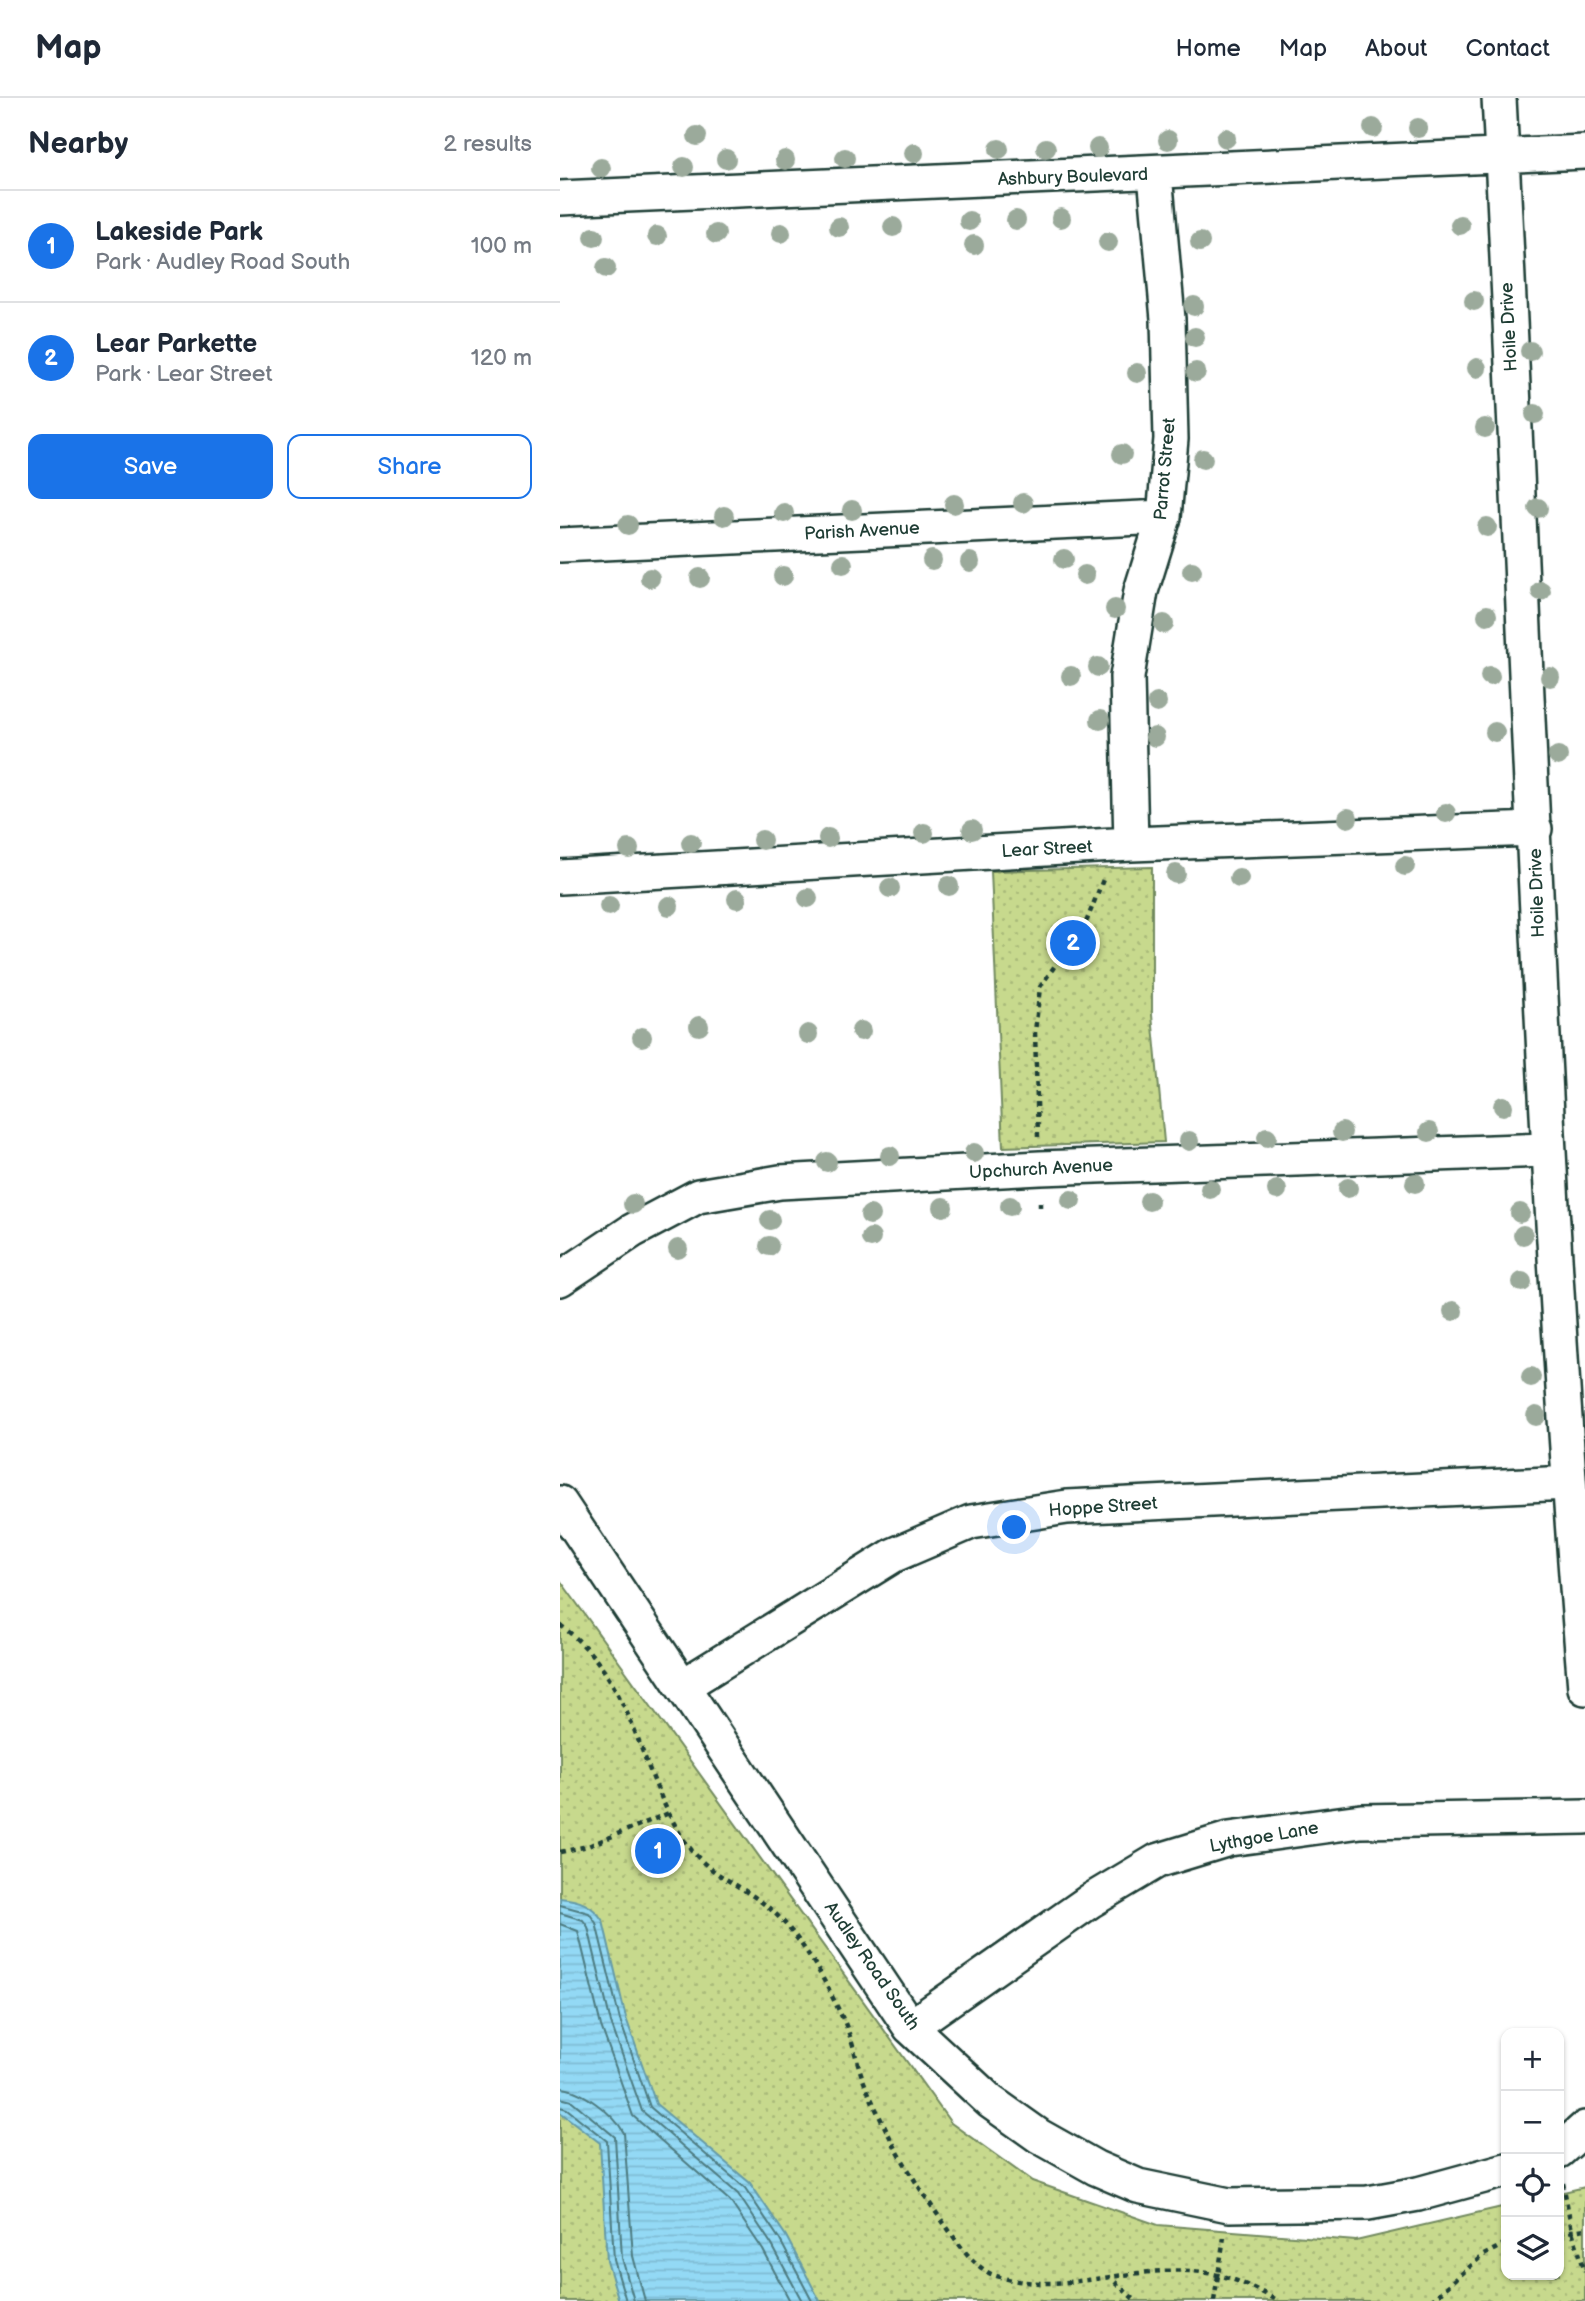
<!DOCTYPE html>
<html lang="en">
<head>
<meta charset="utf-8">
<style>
  :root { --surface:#fff; --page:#f2f2f3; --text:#1f2937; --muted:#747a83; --line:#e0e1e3; --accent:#1a73e8 }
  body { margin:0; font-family:"Balsamiq Sans",sans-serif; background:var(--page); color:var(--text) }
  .controls { position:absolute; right:21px; bottom:21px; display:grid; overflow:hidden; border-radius:14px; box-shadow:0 2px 5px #0004 }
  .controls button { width:63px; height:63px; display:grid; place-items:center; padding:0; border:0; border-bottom:2px solid var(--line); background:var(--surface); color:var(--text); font:35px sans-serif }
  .you { position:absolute; left:455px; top:1430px; width:24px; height:24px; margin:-18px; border:5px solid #fff; border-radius:50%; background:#1a73e8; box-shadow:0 0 0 10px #1a73e833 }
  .badge { display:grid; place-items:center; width:46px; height:46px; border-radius:50%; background:var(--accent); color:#fff; font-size:23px; font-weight:700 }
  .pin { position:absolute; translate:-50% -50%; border:4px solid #fff; box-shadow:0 2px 7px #0006 }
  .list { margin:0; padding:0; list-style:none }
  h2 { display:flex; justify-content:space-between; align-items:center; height:91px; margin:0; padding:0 28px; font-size:30px }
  h2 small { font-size:23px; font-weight:400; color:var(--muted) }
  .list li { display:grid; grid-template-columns:46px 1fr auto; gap:21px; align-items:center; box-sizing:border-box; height:112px; padding:0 28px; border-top:2px solid var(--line) }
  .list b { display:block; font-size:26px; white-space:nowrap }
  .list p { margin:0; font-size:23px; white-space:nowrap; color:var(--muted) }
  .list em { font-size:23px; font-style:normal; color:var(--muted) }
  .actions { display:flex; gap:14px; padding:21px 28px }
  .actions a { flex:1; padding:16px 0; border:2px solid var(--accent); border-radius:14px; text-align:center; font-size:24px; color:var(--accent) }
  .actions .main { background:var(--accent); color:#fff }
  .icon { flex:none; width:38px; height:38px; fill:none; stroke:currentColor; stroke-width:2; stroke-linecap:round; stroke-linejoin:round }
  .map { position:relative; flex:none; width:1025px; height:2203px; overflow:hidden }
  header { display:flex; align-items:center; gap:42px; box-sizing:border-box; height:98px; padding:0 35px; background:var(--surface); border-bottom:2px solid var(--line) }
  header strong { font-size:33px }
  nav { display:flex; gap:38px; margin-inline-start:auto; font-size:24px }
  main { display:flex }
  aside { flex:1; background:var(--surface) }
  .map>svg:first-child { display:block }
  .green { fill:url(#green-dots); stroke:#738b60; stroke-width:2 }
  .water { fill:url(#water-rules); stroke:#659ba8; stroke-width:2 }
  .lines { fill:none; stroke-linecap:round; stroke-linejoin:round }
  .shore { stroke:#4d7b81; stroke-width:2 }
  .minor-casing { stroke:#1f3d34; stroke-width:38 }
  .path { stroke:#1f3d34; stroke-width:4.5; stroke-dasharray:5 5; stroke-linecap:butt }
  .minor { stroke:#fff; stroke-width:33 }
  .tree { fill:#9baa9b }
  .labels { text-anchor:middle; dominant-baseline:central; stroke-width:6; stroke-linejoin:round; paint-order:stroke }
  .street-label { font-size:18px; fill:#1f3d34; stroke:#fff }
</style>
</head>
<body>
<header>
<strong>Map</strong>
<nav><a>Home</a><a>Map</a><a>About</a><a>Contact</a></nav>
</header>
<main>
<aside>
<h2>Nearby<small>2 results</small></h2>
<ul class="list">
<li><span class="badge">1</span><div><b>Lakeside Park</b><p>Park · Audley Road South</p></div><em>100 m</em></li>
<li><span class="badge">2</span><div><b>Lear Parkette</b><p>Park · Lear Street</p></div><em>120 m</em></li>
</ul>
<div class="actions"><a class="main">Save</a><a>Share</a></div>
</aside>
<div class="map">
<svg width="1025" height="2203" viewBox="0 0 1025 2203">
  <defs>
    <pattern id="green-dots" width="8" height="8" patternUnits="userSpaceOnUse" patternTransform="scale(1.75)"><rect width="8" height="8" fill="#c7d98d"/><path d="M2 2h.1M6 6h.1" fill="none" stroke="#aabb7a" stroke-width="1.8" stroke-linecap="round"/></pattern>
    <pattern id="water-rules" width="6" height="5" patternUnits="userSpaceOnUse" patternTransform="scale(1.75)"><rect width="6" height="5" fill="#93d9f5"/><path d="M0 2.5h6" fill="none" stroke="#7ebbd3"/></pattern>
  </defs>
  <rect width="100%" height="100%" fill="#fff"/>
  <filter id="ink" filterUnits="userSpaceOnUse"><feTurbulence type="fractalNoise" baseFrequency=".0143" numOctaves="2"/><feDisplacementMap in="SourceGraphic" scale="14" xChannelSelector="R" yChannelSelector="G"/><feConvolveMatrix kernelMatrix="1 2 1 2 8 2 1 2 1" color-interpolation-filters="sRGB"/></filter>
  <g filter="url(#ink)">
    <!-- green -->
    <path class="green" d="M592,769V917L604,1044L443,1049L431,773Z
      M0,1482L391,2025L472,2083L598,2127L796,2143L946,2108V2177H999V2095L1025,2089V2203H0Z"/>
    <!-- water -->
    <path class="water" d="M0,1800C19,1802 32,1806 43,1823L66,1920L96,2006L190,2085L226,2138L260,2203H59L47,2163L40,2045L0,2014Z"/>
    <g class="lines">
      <!-- shore -->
      <path class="shore" d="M0,1807L29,1815L36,1825L60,1922L90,2009L185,2090L220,2142L252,2203
        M0,1815L23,1822L28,1829L51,1925L82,2013L178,2096L212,2147L242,2203
        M0,1826L18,1833L41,1928L73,2018L170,2103L203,2152L230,2203
        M0,1990C20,1990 55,2017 64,2035L73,2158L85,2203
        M0,2000L12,2003L55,2039L62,2160L74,2203
        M0,2009L7,2011L47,2043L54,2162L66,2203"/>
      <!-- minor casing -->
      <g class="minor-casing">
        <path id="minor" d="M939,0C967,530 981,1061 1025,1590
          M0,100L1025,54
          M0,447L604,419
          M571,746L567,579L581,493L604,419L611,341L608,221L595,76
          M0,779L571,746L975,731
          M0,1181L72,1133L138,1098L220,1084L480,1070L987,1052
          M0,1405L350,1929L431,2004L479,2038L536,2070L578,2088L669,2107L808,2105L858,2096L946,2072
          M123,1588L334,1457L411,1424L507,1409L1008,1385
          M350,1929L530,1803L597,1763L669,1741L801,1723L1025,1719
          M999,2053L1025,2030"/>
      </g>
      <!-- path -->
      <path class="path" d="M478,1039L475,934L480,889L527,822L544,779
        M480,1104V1114
        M0,1527C76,1583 76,1668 124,1742C147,1775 166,1779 196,1800C221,1817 238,1840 254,1865C265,1883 275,1904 284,1923C294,1945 297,1969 307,1991C328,2040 354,2085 386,2128C398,2145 412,2166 431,2176C503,2203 584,2159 658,2177C679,2182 700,2193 719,2203
        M0,1754L28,1748L109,1715
        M1003,2085L1012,2133L1025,2173
        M999,2135L1025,2131
        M555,2184L576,2203
        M654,2203L664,2139
        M871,2203L922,2158L946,2145"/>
      <!-- minor -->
      <use href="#minor" class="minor"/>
    </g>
    <!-- trees -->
    <g class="tree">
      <circle cx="813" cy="30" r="10"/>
      <circle cx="858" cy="30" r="10"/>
      <circle cx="137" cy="38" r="10"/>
      <circle cx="666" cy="40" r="10"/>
      <circle cx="608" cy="42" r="10"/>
      <circle cx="486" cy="50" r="10"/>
      <circle cx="538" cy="50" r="10"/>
      <circle cx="439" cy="51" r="10"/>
      <circle cx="354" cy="55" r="10"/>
      <circle cx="285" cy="60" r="10"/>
      <circle cx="166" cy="61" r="10"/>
      <circle cx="225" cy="62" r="10"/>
      <circle cx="124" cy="69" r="10"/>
      <circle cx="41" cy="70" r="10"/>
      <circle cx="501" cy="120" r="10"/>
      <circle cx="456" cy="122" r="10"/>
      <circle cx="409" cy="123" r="10"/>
      <circle cx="900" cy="127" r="10"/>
      <circle cx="279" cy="129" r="10"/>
      <circle cx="333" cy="129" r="10"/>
      <circle cx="221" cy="135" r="10"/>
      <circle cx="156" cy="136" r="10"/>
      <circle cx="97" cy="138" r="10"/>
      <circle cx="34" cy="139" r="10"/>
      <circle cx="548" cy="144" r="10"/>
      <circle cx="640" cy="144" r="10"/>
      <circle cx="414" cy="147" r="10"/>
      <circle cx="46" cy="170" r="10"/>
      <circle cx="914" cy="203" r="10"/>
      <circle cx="634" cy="208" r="10"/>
      <circle cx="635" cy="239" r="10"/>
      <circle cx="970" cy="253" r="10"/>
      <circle cx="917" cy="270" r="10"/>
      <circle cx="636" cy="274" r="10"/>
      <circle cx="577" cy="275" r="10"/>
      <circle cx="975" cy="316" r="10"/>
      <circle cx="925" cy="330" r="10"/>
      <circle cx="562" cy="356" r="10"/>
      <circle cx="643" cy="361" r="10"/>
      <circle cx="463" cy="405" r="10"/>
      <circle cx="394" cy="406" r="10"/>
      <circle cx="978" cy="410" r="10"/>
      <circle cx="292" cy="412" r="10"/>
      <circle cx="224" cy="415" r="10"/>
      <circle cx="164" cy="418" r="10"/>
      <circle cx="68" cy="427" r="10"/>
      <circle cx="927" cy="429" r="10"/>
      <circle cx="504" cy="461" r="10"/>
      <circle cx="372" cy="462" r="10"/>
      <circle cx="410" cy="464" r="10"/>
      <circle cx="283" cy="466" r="10"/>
      <circle cx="632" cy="473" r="10"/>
      <circle cx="525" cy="477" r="10"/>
      <circle cx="223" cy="478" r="10"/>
      <circle cx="90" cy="480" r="10"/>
      <circle cx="140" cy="480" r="10"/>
      <circle cx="981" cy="493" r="10"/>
      <circle cx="555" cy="511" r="10"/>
      <circle cx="927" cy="517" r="10"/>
      <circle cx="604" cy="526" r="10"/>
      <circle cx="538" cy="569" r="10"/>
      <circle cx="511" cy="578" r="10"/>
      <circle cx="930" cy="578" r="10"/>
      <circle cx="990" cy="579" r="10"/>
      <circle cx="597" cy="605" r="10"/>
      <circle cx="540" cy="622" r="10"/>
      <circle cx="935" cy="634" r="10"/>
      <circle cx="595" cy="639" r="10"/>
      <circle cx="998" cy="658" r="10"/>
      <circle cx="886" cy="715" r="10"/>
      <circle cx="788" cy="720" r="10"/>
      <circle cx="412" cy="732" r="10"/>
      <circle cx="364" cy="735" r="10"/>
      <circle cx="268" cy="740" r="10"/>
      <circle cx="202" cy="742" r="10"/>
      <circle cx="131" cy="745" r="10"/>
      <circle cx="69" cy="751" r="10"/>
      <circle cx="845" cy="768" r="10"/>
      <circle cx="616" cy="776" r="10"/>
      <circle cx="679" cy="780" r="10"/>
      <circle cx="389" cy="788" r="10"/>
      <circle cx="330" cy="790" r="10"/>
      <circle cx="248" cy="800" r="10"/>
      <circle cx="177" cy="801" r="10"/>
      <circle cx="49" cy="808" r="10"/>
      <circle cx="109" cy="808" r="10"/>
      <circle cx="139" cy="928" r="10"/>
      <circle cx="301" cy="933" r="10"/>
      <circle cx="248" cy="936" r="10"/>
      <circle cx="82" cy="939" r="10"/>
      <circle cx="943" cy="1008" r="10"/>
      <circle cx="782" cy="1034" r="10"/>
      <circle cx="869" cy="1034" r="10"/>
      <circle cx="707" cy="1039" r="10"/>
      <circle cx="629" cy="1043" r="10"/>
      <circle cx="414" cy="1055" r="10"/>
      <circle cx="330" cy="1058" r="10"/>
      <circle cx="267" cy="1064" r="10"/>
      <circle cx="855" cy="1085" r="10"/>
      <circle cx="788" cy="1090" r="10"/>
      <circle cx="650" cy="1091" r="10"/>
      <circle cx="717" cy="1092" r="10"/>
      <circle cx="511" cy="1102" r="10"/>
      <circle cx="589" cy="1103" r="10"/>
      <circle cx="73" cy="1106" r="10"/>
      <circle cx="450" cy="1108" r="10"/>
      <circle cx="383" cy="1109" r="10"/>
      <circle cx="960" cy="1115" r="10"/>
      <circle cx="310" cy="1117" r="10"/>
      <circle cx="210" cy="1122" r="10"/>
      <circle cx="963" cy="1137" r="10"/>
      <circle cx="311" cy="1140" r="10"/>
      <circle cx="209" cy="1148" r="10"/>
      <circle cx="118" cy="1151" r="10"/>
      <circle cx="962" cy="1184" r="10"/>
      <circle cx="893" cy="1213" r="10"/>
      <circle cx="971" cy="1279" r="10"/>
      <circle cx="976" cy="1318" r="10"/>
    </g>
  </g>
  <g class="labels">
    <!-- street labels -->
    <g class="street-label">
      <text transform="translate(513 79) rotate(-2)">Ashbury Boulevard</text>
      <text transform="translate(949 229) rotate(-93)">Hoile Drive</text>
      <text transform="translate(605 371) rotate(-85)">Parrot Street</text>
      <text transform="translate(302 433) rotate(-3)">Parish Avenue</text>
      <text transform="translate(487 751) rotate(-3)">Lear Street</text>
      <text transform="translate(977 795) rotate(-92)">Hoile Drive</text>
      <text transform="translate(481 1071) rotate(-3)">Upchurch Avenue</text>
      <text transform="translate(543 1409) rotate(-4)">Hoppe Street</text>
      <text transform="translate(704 1739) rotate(-10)">Lythgoe Lane</text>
      <text transform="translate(312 1868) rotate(55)">Audley Road South</text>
    </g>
  </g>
</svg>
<div class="controls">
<button>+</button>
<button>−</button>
<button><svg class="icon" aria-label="locate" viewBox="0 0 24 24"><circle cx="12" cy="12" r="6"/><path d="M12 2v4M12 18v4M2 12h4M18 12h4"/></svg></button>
<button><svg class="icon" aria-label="layers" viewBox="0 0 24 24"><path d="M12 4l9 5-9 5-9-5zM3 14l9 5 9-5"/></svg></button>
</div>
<div class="you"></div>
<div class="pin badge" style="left:98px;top:1753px">1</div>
<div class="pin badge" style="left:513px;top:845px">2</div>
</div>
</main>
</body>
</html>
